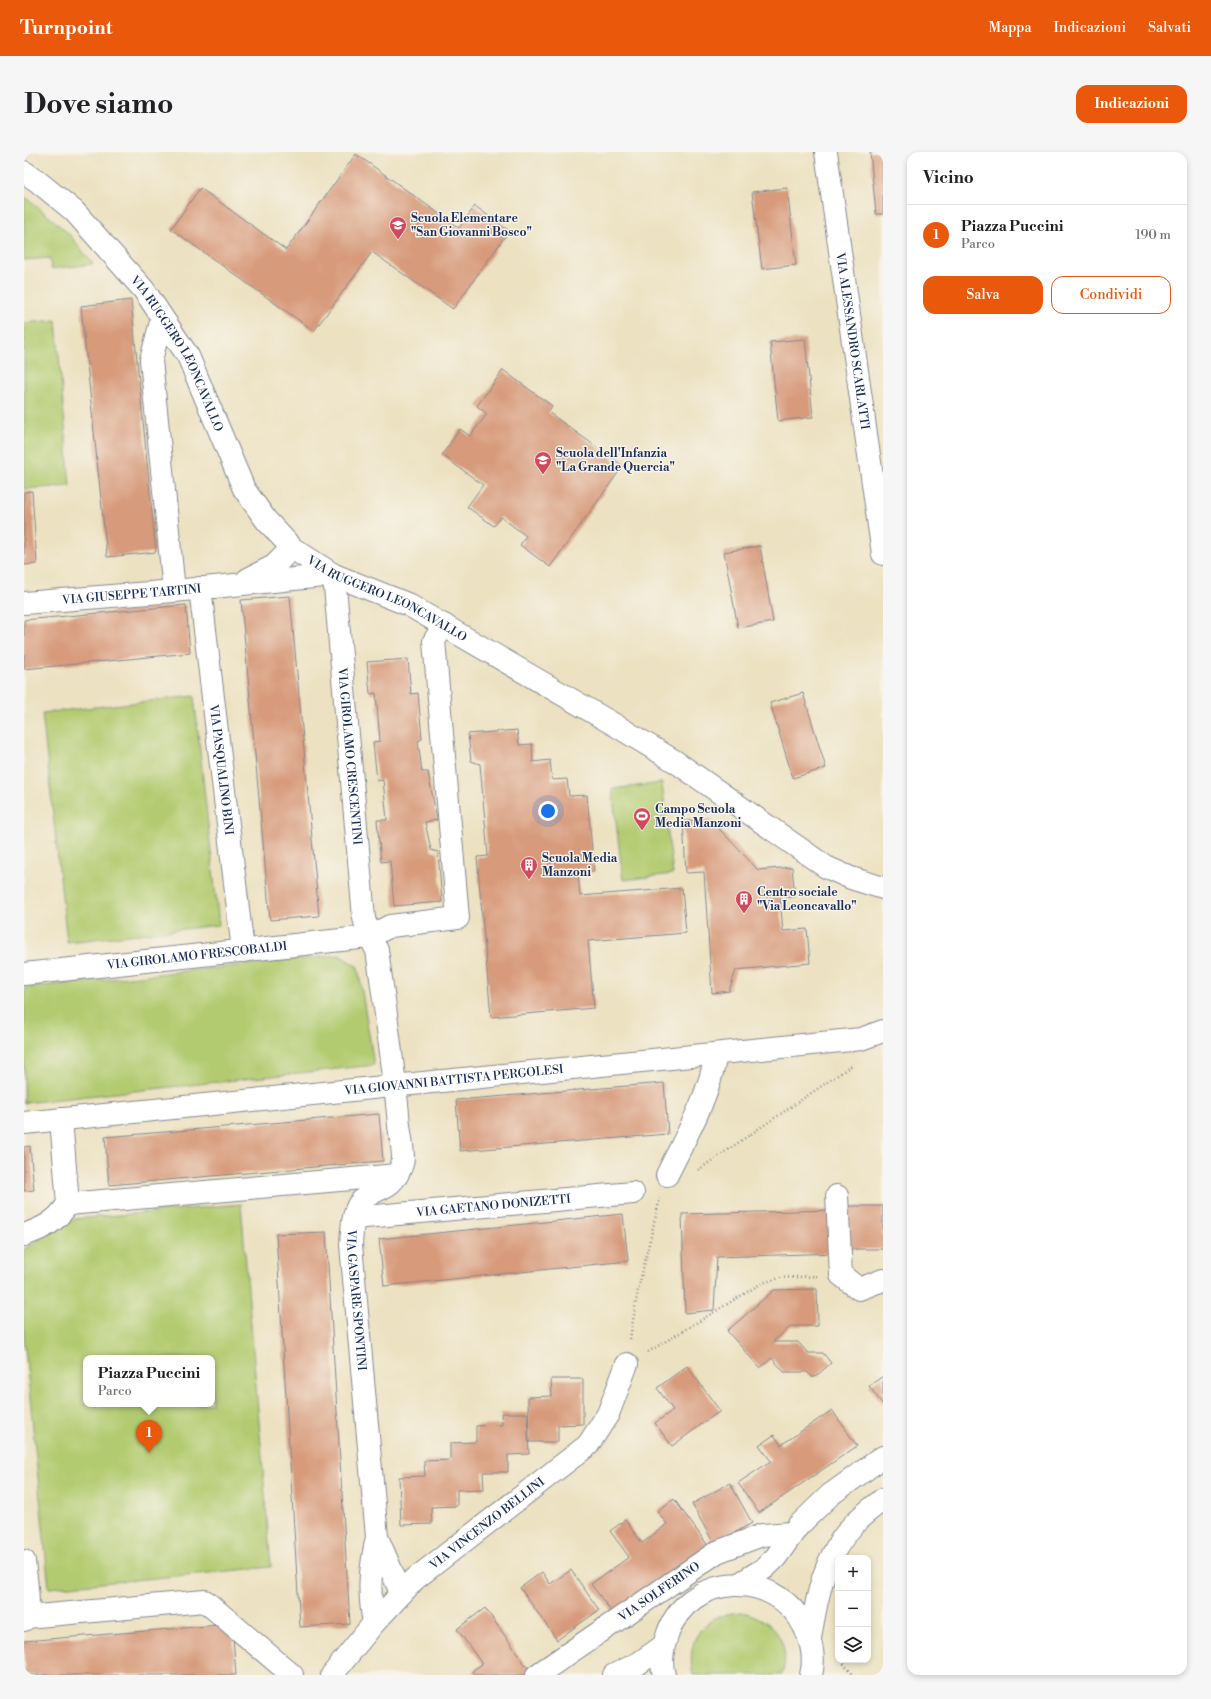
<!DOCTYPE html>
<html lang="it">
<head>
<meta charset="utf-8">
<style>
  :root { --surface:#fff; --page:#f6f6f6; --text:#202124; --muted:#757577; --line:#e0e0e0; --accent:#ea580c }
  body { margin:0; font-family:"Libre Bodoni",serif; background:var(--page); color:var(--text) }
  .controls { position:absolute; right:12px; bottom:12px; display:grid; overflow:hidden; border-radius:8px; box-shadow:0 2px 6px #0003 }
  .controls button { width:36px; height:36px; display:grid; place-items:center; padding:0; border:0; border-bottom:1px solid var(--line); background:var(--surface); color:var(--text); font:20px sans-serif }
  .you { position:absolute; left:524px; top:659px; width:14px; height:14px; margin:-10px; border:3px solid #fff; border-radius:50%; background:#1a73e8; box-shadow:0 0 0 6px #1a73e833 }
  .badge { display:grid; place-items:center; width:26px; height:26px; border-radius:50%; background:var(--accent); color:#fff; font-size:13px; font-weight:700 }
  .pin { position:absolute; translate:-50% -33px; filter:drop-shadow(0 1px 2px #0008) }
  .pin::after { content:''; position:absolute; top:21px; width:14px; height:12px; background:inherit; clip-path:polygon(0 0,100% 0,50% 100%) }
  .popup { position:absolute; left:59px; top:1203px; width:132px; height:52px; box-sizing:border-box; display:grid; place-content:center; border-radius:8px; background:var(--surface); filter:drop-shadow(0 1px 3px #0005); font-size:13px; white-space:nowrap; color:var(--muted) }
  .popup b { font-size:15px; color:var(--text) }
  .popup::after { content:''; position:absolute; left:50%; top:100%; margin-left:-8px; border:8px solid transparent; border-top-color:var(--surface) }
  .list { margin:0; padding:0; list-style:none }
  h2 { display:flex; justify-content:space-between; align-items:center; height:52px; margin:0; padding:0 16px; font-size:17px }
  h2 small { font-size:13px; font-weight:400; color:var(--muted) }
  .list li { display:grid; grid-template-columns:26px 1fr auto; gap:12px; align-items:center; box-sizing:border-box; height:60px; padding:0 16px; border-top:1px solid var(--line) }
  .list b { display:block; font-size:15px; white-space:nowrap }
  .list p { margin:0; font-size:13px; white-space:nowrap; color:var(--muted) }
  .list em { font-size:13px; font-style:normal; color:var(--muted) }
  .actions { display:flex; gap:8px; padding:12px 16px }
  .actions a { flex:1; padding:9px 0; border:1px solid var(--accent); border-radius:12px; text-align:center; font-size:14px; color:var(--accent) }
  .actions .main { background:var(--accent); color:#fff }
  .icon { flex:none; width:22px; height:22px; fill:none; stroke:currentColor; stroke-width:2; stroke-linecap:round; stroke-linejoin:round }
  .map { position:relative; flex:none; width:859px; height:1523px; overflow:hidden; border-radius:12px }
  header { display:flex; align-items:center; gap:24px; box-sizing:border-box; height:56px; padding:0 20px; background:var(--accent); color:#fff }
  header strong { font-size:19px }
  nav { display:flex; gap:22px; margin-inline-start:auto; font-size:14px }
  .intro { display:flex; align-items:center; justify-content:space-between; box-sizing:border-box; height:96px; padding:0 24px }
  h1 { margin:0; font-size:28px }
  .button { padding:10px 18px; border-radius:12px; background:var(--accent); color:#fff; font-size:14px; font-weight:700 }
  main { display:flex; gap:24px; padding:0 24px }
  aside { flex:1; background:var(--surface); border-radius:12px; box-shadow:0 2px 6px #0003 }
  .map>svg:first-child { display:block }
  .green { fill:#b2cb70; stroke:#667d67; fill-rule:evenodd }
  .building { fill:#d79a7a }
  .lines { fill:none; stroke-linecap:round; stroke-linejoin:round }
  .minor-casing { stroke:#848890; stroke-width:24 }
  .major-casing { stroke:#848890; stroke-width:24 }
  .path { stroke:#848890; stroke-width:2.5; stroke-dasharray:1 3; stroke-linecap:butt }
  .minor { stroke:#fff; stroke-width:22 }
  .major { stroke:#fff; stroke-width:22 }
  .labels { text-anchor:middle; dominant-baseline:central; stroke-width:3; stroke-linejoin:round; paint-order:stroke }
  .poi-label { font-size:12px; font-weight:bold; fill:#1b2f5e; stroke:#f7f3e8; text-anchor:start }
  .street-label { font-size:12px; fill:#1b2f5e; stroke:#f7f3e8 }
</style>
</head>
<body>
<header>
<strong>Turnpoint</strong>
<nav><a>Mappa</a><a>Indicazioni</a><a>Salvati</a></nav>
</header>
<div class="intro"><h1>Dove siamo</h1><a class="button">Indicazioni</a></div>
<main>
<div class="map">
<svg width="859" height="1523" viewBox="0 0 859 1523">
  <rect width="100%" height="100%" fill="#f7f3e8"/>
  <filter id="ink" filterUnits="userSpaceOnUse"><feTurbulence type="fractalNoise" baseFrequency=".025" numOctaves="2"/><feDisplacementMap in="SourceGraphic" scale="8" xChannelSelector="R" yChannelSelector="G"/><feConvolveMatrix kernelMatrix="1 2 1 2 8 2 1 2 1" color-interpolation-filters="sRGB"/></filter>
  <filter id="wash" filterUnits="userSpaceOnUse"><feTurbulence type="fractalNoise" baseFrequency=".012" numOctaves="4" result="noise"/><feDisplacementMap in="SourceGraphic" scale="16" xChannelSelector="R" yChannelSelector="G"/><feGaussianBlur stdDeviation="0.9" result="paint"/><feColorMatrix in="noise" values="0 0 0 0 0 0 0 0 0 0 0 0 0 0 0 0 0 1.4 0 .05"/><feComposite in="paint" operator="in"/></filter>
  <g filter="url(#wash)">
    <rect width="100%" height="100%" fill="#ece1c1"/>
    <!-- green -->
    <path class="green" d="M0,45L7,49L45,82L69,112L27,117L26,106L0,108Z
      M32,168L46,334L0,337V171Z
      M170,544L195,773L43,790L18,561Z
      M638,631L649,722L599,728L588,637Z
      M315,803L334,815L350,913L0,951V836Z
      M217,1052L247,1415L25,1436L0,1186V1097L51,1067ZM62,1206H188V1252H62Z
      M718,1460C749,1467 768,1490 758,1523H669C661,1486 680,1462 718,1460Z"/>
    <g id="blocks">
      <!-- building -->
      <path class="building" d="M846,0H859V62H852Z
        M332,2L435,76L451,54L485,79L429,157L348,100L290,179L147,77L176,36L262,98Z
        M763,36L772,113L738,117L728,40Z
        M107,148L132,400L83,405L57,154Z
        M781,187L789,265L754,269L746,190Z
        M479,218L528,254L524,260L599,314L526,415L496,393L502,384L477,365L470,374L443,355L459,333L418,303L436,277L446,284L463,262L453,254Z
        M8,339L13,412L0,413V340Z
        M736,394L749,470L714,476L700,400Z
        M266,444L295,764L246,768L217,448Z
        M162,453L166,501L0,517V468Z
        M384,507L387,542L394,541L398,587L394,589L398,620H404L413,668L401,670L407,698L414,700L418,750L370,754L366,709L357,710L353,668H363L359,628L353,629L349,590L356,589L352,541L346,542L343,510Z
        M779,541L802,616L769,626L746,551Z
        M493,578L495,593L508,592L509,610L526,608L528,628L543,627L545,644L563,643L570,719L554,720L556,744L658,736L662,781L564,789L570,856L467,865L453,705L464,704L456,612L447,609L444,582Z
        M686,667L734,718L768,715L771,745L756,746L759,779L783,777L786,811L712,818L705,839L688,841L680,720L662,721L659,669Z
        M640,931L644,982L436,999L432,948Z
        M355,962L359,1009L85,1033L81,985Z
        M6,994L10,1038L0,1039V995Z
        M822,1054H859V1097H821Z
        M811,1058L813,1101L693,1105L690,1158L661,1161L658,1062Z
        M599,1062L604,1109L360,1134L355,1087Z
        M302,1080L326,1472L276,1475L252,1082Z
        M793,1137L794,1174H767L749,1190H774L784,1201H799L807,1211L791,1225H788L783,1220H760L748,1206L736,1216L703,1179L750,1138Z
        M663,1214L696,1259L648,1294L631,1271L649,1258L633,1236Z
        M859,1224V1253L845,1234Z
        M527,1227H559V1272L534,1273V1290H505L504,1245L528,1244Z
        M808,1258L833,1294L735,1361L714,1331L747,1309L735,1293L750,1283L757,1293Z
        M477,1261H503L505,1302L484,1303V1320H459L460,1337L433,1338V1354L407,1355L408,1372L377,1373L375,1325L401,1324L400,1309L426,1308V1291L452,1290V1274L478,1273Z
        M706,1331L728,1371L690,1392L668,1352Z
        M650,1347L685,1395L590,1463L567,1432L605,1405L586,1379L601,1368L618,1391L643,1372L633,1359Z
        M547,1418L575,1458L533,1488L496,1436L518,1420L526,1432Z
        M461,1456L506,1519L500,1523H451L448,1519L458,1512L433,1477Z
        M208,1472L212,1523H0V1489Z"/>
    </g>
  </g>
  <g filter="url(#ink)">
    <use href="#blocks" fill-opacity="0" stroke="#848890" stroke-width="1"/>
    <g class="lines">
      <!-- minor casing -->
      <g class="minor-casing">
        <g id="minor">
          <path id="s1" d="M802,0L859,402"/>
          <path id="s2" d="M0,20L12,28L50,59L120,138L164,204L220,337L242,368L268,396L310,423L383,452L591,573L652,610L802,715L827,726L859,736"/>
          <path d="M138,166L127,208L150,439"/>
          <path id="s3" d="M310,423L340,766L345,785L353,798C361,856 370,914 375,973C376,983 381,1004 378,1012C368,1042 349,1033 335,1052C328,1063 328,1080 327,1093L353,1385C346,1417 344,1439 350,1471"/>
          <path d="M224,427L250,414L268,396"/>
          <path id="s4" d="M176,436L219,799"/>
          <path id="s5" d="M0,451L150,439L310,423"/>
          <path id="s6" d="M0,822L345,785L366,774L434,766L410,489L420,473"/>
          <path id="s7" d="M0,971L837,887L859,879"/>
          <path d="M643,1023C662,984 685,945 692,902"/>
          <path d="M813,1044L817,1123L835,1137L859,1128"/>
          <path d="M44,1052L373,1023"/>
          <path id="s8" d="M330,1066L609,1041"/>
          <path d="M0,1083C20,1076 32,1070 44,1052L37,967"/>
          <path d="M353,1385L377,1441"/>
          <path d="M0,1409C1,1423 8,1457 0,1468"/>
          <path d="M2,1465L181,1449L268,1523"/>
          <path id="s9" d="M308,1523L350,1471L391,1427L564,1293L584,1262L603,1212"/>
          <path id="s10" d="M513,1523L693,1400L738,1383L768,1381"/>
        </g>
      </g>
      <!-- major casing -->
      <g class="major-casing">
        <path id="major" d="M715,1432L741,1416L752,1405L774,1374L806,1343L859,1305
          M786,1486C793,1444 800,1403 831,1371C839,1362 850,1355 859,1347
          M590,1523L615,1511L639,1494
          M640,1523C636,1509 639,1494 644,1481C666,1419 753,1417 781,1476C788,1491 791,1507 787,1523"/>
      </g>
      <!-- path -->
      <path class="path" d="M674,1018L827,914
        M606,1187L614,1138L636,1046
        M624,1200L738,1131L756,1126L793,1124
        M818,1508L821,1514L830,1523"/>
      <!-- minor -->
      <use href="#minor" class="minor"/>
      <!-- major -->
      <use href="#major" class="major"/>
    </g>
  </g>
  <!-- icons -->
  <defs>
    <g id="school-pin" transform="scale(0.9)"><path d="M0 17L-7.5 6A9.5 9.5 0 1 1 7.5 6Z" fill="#d1495b" stroke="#f7f3e8"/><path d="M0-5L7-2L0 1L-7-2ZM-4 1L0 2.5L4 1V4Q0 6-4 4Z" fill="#fff"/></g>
    <g id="stadium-pin" transform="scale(0.9)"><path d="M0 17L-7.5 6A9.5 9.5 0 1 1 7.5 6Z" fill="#d1495b" stroke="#f7f3e8"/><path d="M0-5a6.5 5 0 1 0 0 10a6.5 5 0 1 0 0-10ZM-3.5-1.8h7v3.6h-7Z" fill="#fff"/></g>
    <g id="building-pin" transform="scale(0.9)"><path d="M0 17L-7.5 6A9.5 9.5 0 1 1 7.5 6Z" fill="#d1495b" stroke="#f7f3e8"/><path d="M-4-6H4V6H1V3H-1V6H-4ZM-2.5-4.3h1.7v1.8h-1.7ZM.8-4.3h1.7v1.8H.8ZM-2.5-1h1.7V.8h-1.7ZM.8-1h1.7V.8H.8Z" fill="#fff"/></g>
  </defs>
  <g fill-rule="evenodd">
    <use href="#school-pin" x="374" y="73"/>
    <use href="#school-pin" x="519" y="308"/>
    <use href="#stadium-pin" x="618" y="664"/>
    <use href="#building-pin" x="505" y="713"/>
    <use href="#building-pin" x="720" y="747"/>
  </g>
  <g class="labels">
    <!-- poi labels -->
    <g class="poi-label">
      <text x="387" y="66">Scuola Elementare<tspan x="387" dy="14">"San Giovanni Bosco"</tspan></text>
      <text x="532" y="301">Scuola dell'Infanzia<tspan x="532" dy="14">"La Grande Quercia"</tspan></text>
      <text x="631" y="657">Campo Scuola<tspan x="631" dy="14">Media Manzoni</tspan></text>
      <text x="518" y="706">Scuola Media<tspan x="518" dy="14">Manzoni</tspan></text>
      <text x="733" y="740">Centro sociale<tspan x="733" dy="14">"Via Leoncavallo"</tspan></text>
    </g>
    <!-- street labels -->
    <g class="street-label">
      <text stroke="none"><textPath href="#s1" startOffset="191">VIA ALESSANDRO SCARLATTI</textPath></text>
      <text stroke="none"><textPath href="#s2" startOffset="241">VIA RUGGERO LEONCAVALLO</textPath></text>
      <text stroke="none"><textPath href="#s5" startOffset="108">VIA GIUSEPPE TARTINI</textPath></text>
      <text stroke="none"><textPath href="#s2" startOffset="577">VIA RUGGERO LEONCAVALLO</textPath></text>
      <text stroke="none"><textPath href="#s3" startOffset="182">VIA GIROLAMO CRESCENTINI</textPath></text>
      <text stroke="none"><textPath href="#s4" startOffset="183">VIA PASQUALINO BINI</textPath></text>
      <text stroke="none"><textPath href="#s6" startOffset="174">VIA GIROLAMO FRESCOBALDI</textPath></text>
      <text stroke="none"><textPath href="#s7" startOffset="432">VIA GIOVANNI BATTISTA PERGOLESI</textPath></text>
      <text stroke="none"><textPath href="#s8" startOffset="140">VIA GAETANO DONIZETTI</textPath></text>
      <text stroke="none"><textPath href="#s3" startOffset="753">VIA GASPARE SPONTINI</textPath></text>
      <text stroke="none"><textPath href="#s9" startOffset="218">VIA VINCENZO BELLINI</textPath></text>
      <text stroke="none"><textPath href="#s10" startOffset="148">VIA SOLFERINO</textPath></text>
    </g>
  </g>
</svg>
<div class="controls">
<button>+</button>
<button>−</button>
<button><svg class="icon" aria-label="layers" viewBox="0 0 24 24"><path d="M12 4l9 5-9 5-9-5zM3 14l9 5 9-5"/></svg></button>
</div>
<div class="you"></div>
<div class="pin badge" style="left:125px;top:1301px">1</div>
<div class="popup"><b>Piazza Puccini</b>Parco</div>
</div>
<aside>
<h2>Vicino<small></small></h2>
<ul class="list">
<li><span class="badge">1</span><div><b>Piazza Puccini</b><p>Parco</p></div><em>190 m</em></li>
</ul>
<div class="actions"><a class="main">Salva</a><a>Condividi</a></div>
</aside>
</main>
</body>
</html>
